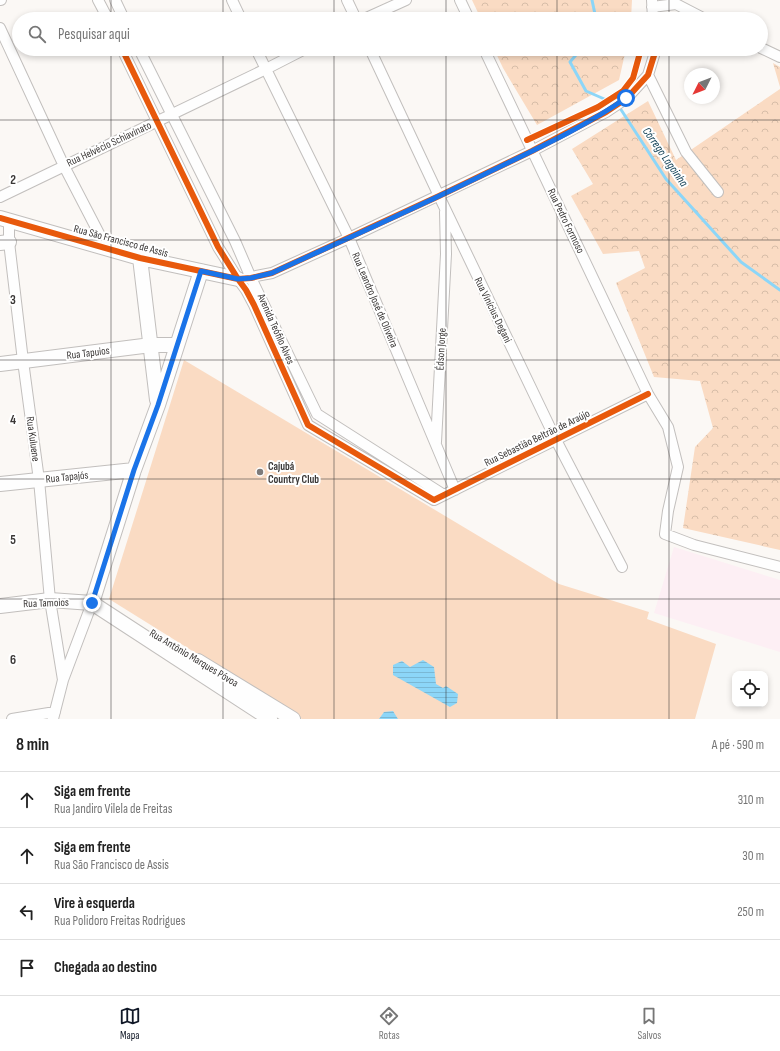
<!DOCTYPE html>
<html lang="pt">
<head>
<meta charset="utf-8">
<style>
  :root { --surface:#fff; --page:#f6f6f6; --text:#222; --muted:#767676; --line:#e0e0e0; --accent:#111827 }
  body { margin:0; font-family:"Sofia Sans Condensed",sans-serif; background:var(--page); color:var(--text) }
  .controls { position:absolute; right:12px; bottom:12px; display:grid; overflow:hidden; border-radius:8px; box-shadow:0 2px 6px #0003 }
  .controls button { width:36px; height:36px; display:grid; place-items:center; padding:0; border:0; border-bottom:1px solid var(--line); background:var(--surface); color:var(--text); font:20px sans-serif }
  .compass { position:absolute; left:684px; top:68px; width:36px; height:36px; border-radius:50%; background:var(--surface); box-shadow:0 2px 6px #0003; rotate:228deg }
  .stop { position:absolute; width:12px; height:12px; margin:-9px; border:3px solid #1a73e8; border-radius:50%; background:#fff }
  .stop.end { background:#1a73e8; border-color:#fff; box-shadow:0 1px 4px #0008 }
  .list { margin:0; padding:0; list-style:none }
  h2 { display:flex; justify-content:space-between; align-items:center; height:52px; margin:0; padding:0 16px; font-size:17px }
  h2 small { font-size:13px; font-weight:400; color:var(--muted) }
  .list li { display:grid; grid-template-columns:26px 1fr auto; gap:12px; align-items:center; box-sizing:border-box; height:56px; padding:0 16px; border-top:1px solid var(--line) }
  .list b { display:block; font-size:15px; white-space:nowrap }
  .list p { margin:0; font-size:13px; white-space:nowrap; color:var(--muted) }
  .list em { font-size:13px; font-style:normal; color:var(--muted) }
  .icon { flex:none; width:22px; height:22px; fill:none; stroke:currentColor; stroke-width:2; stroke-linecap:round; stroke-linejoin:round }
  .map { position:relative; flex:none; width:780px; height:719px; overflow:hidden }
  .search { position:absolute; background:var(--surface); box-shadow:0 2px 6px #0003; left:12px; right:12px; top:12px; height:44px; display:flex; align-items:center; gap:10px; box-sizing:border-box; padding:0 14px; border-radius:22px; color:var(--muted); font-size:15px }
  .sheet { height:276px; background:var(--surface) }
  nav { display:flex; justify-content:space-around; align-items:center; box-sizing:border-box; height:56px; border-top:1px solid var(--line); background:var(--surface); font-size:11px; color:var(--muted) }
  nav a { display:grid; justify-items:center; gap:2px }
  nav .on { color:var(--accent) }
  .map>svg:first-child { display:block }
  .commercial { fill:#fdeff4 }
  .forest { fill:url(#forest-crowns) }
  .garden { fill:#fadbc3 }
  .water { fill:url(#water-rules) }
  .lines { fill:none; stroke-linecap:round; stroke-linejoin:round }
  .stream { stroke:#8cd6f8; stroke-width:3 }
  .street-casing { stroke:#c2bfbd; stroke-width:12 }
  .secondary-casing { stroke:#c2bfbd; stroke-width:16 }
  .street { stroke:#fefefe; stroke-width:10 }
  .secondary { stroke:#fefefe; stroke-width:14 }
  .cycleway-casing { stroke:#fff; stroke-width:8 }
  .cycleway { stroke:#e8590c; stroke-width:6 }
  .route { stroke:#1a73e8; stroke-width:5 }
  .grid { fill:none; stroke:#3b3837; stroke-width:1; stroke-opacity:0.55 }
  .poi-dot { fill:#7e7b7a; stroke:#fff; stroke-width:1.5 }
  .labels { text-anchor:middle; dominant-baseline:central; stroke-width:4; stroke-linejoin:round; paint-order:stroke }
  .street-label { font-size:11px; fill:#3b3837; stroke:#fff }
  .poi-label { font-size:11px; font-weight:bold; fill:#3b3837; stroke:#fff; text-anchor:start }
  .water-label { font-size:12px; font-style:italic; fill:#154358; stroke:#fff }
  .grid-label { font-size:13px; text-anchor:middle; font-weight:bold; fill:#3b3837; stroke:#fff; stroke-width:4; stroke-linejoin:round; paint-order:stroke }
</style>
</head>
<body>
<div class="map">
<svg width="780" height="719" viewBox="0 0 780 719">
  <defs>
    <pattern id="forest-crowns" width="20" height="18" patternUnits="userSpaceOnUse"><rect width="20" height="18" fill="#fadbc3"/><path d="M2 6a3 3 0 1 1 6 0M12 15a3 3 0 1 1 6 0" fill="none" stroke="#d7bda8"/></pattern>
    <pattern id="water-rules" width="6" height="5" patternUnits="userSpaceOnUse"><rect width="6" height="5" fill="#8cd6f8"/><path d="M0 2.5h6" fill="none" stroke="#7ab8d5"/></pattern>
  </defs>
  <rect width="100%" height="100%" fill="#fbf8f5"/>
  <!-- commercial -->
  <path class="commercial" d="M674,547L780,580V652L654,613Z"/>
  <!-- forest -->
  <path class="forest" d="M472,0H632L631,19H481Z
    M494,49H626L619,80L537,125L503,68Z
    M773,63L780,67V87Z
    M780,89V550L683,528L695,447L713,428L700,381L654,377L616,283L645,268L639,251L603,254L571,196L593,184L572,149L648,101L676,160Z"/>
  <!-- garden -->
  <path class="garden" d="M184,360L559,584L649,612L647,619L716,644L695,719H302L109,599Z"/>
  <!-- water -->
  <path class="water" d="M423,660L434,667L436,684L443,688L446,686L458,694L457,703L450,707L393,675V665L402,661L410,667Z
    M393,711L398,719H379L384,712Z"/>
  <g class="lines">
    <!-- stream -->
    <path class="stream" d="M592,0L596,19
      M581,49L570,62L586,91L618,105L666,179L741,262L780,290"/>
    <!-- street casing -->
    <g class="street-casing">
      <path id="street" d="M0,0H1
        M98,0L108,19
        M115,0L124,19
        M232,0L241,19
        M347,0L356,19
        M460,0L469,19
        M652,0L653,19
        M652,7L676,4L705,19
        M364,19L406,0
        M0,28L64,166L106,247
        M761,48L780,57
        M122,49L218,247L238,279L246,290L254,305L308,425L434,500L648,394
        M139,49L235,241L251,278L317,414L444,495
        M256,49L349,238L455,490
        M370,49L439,196L556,440L622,567
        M484,49L648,394L668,427L678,467L668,511L665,534L694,545L780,567
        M648,75L686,152L718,192
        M0,197L266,69L305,49
        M9,221V242L23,361L39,480L50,600L63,680
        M246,278L272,273L349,238L532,151L606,112L627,98L648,75L656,49
        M436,442L446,254L445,212
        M12,719L55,712
        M53,719L63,680L92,603"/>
    </g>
    <!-- secondary casing -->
    <g class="secondary-casing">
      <path id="secondary" d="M0,218L140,258L238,279
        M0,243L9,242
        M140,258L157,400
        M0,364L151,345H177
        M0,484L134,470
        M92,603L134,470L158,405L201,271
        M0,606L50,600L92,603L270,719
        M198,661L293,719"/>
    </g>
    <!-- street -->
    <use href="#street" class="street"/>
    <!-- secondary -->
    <use href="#secondary" class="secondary"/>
    <!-- cycleway casing -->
    <g class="cycleway-casing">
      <path id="cycleway" d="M122,49L218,247L238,279L246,290L254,305L308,425L434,500L648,394
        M527,140L598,107L623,91L633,78L641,49
        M0,218L140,258L238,279L251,278L272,273L439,196L532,151L606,112L627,98L648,75L656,49"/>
    </g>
    <!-- cycleway -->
    <use href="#cycleway" class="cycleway"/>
  </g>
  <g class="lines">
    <!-- route -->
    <path class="route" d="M92,603L134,470L158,405L201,271L238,279L251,278L272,273C344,240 416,208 487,173C534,150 583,128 626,98"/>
  </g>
  <!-- grid -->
  <path class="grid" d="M111,0V19M223,0V19M334,0V19M446,0V19M557,0V19M669,0V19M111,49V719M223,49V719M334,49V719M446,49V719M557,49V719M669,49V719M0,120H780M0,240H780M0,360H780M0,479H780M0,599H780"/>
  <!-- markers -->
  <circle class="poi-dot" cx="260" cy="472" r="4"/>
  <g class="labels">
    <!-- street labels -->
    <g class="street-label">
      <text transform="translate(109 144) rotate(-25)">Rua Helvécio Schiavinato</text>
      <text transform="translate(566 221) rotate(64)">Rua Pedro Formoso</text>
      <text transform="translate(121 241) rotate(15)">Rua São Francisco de Assis</text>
      <text transform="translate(375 300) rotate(67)">Rua Leandro José de Oliveira</text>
      <text transform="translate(493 310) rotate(64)">Rua Vinícius Degani</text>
      <text transform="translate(276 329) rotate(66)">Avenida Teófilo Alves</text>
      <text transform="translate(441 349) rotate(-87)">Édson Jorge</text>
      <text transform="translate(88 353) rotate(-7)">Rua Tapuios</text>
      <text transform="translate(537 438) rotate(-26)">Rua Sebastião Beltrão de Araújo</text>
      <text transform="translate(33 439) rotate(82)">Rua Kuluene</text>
      <text transform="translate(67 477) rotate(-6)">Rua Tapajós</text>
      <text transform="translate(46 603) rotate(-2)">Rua Tamoios</text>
      <text transform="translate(194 658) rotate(31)">Rua Antônio Marques Póvoa</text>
    </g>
    <!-- poi labels -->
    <g class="poi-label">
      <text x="268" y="466">Cajubá<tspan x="268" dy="13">Country Club</tspan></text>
    </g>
    <!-- water labels -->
    <g class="water-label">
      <text transform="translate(665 157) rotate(55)">Córrego Lagoinha</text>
    </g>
  </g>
  <g class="grid-label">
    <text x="13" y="184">2</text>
    <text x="13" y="304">3</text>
    <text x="13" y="424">4</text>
    <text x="13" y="544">5</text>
    <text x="13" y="664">6</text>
  </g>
</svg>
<div class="controls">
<button><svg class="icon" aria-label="locate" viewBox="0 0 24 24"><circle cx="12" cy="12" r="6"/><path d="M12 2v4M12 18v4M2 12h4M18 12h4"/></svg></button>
</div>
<svg class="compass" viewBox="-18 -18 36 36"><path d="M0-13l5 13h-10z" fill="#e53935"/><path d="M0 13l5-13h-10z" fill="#767676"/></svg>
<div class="stop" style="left:626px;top:98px"></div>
<div class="stop end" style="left:92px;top:603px"></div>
<div class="search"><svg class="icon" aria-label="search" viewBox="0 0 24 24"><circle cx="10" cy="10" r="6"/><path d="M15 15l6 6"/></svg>Pesquisar aqui</div>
</div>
<section class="sheet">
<h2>8 min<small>A pé · 590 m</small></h2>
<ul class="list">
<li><svg class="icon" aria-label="ahead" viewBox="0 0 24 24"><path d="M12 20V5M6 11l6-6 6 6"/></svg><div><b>Siga em frente</b><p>Rua Jandiro Vilela de Freitas</p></div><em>310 m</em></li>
<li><svg class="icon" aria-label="ahead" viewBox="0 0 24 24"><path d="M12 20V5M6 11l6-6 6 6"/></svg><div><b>Siga em frente</b><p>Rua São Francisco de Assis</p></div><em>30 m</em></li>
<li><svg class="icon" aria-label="left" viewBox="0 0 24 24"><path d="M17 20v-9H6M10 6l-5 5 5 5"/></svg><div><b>Vire à esquerda</b><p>Rua Polidoro Freitas Rodrigues</p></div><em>250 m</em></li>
<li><svg class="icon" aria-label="arrive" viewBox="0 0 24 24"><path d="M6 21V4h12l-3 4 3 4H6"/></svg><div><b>Chegada ao destino</b></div></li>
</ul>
</section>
<nav>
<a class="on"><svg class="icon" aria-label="map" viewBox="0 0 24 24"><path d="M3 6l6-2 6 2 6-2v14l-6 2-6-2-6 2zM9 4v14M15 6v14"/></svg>Mapa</a>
<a><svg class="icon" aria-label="directions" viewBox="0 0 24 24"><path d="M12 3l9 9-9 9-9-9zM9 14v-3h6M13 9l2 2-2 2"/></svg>Rotas</a>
<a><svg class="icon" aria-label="saved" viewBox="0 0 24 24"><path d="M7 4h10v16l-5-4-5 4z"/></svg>Salvos</a>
</nav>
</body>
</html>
